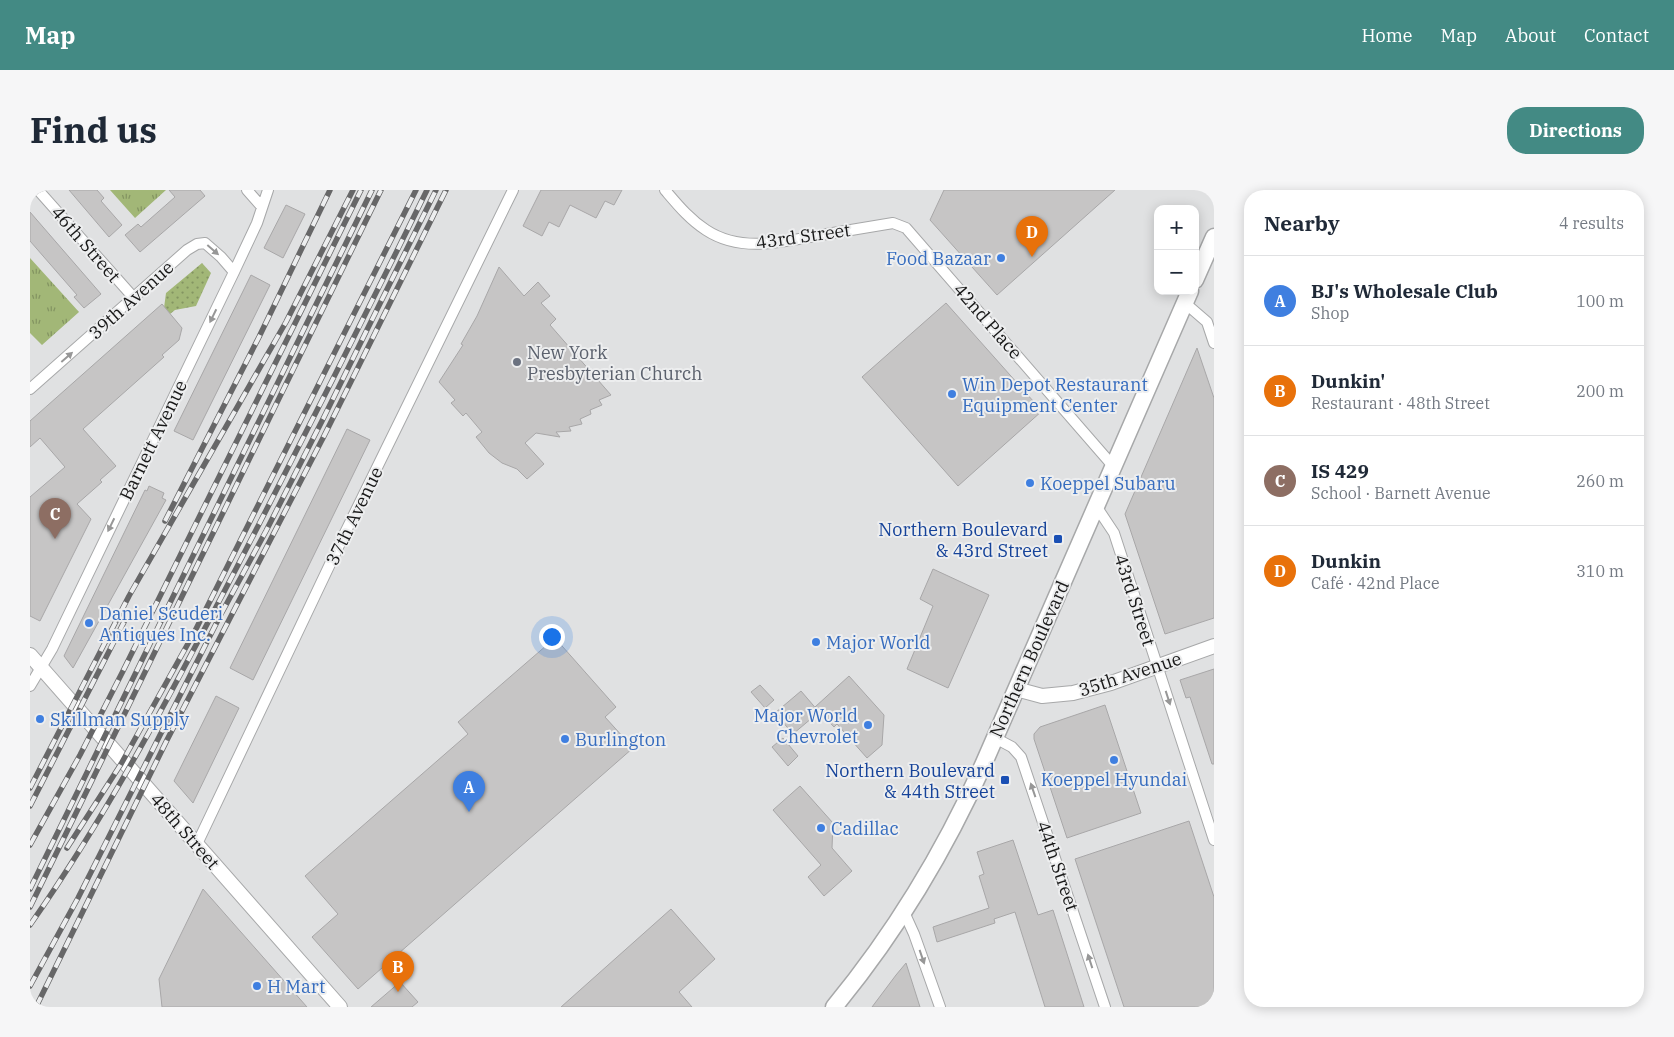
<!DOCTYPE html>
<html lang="en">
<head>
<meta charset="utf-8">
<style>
  :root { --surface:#fff; --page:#f6f6f7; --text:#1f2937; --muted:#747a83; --line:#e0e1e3; --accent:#438a84 }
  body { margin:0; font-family:"IBM Plex Serif",serif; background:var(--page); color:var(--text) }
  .controls { position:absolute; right:15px; top:15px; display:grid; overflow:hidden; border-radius:10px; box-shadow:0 2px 12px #0003 }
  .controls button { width:45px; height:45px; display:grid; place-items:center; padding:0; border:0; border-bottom:1px solid var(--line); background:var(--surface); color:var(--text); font:25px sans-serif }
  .you { position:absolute; left:521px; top:446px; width:18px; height:18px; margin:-12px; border:4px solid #fff; border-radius:50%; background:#1a73e8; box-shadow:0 0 0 8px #1a73e833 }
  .badge { display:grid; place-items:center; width:32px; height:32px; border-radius:50%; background:var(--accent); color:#fff; font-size:16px; font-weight:700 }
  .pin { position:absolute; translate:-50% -41px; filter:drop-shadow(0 1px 2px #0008) }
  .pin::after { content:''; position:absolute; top:26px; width:18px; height:15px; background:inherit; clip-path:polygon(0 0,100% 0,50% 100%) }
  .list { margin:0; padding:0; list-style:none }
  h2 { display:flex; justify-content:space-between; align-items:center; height:65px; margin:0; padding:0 20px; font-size:21px }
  h2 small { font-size:16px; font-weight:400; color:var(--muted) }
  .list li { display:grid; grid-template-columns:32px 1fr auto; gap:15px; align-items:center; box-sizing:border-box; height:90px; padding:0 20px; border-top:1px solid var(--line) }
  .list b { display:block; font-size:19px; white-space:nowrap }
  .list p { margin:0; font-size:16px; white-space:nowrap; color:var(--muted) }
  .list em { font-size:16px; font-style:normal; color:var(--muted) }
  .map { position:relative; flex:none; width:1184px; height:817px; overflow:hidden; border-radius:20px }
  header { display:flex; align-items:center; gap:30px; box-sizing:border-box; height:70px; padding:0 25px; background:var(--accent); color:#fff }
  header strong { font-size:24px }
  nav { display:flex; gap:28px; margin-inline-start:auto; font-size:18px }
  .intro { display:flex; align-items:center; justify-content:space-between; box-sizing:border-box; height:120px; padding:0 30px }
  h1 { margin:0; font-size:35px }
  .button { padding:12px 22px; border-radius:20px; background:var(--accent); color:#fff; font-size:18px; font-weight:700 }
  main { display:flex; gap:30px; padding:0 30px }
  aside { flex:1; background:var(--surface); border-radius:20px; box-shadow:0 2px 12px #0003 }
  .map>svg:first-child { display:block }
  .grass { fill:url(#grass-tufts) }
  .garden { fill:url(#garden-dots) }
  .building { fill:#c6c5c5; stroke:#a8a7a8 }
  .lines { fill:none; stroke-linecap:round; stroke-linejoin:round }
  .street-casing { stroke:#a7a8a9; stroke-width:12 }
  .secondary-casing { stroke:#a7a8a9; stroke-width:16 }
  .primary-casing { stroke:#a7a8a9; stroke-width:19 }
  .street { stroke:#fff; stroke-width:10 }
  .secondary { stroke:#fff; stroke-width:14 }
  .primary { stroke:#fff; stroke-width:16 }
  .rail-casing { stroke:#676768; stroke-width:5.5 }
  .rail { stroke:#edeeef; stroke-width:4; stroke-dasharray:11; stroke-linecap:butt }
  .oneway { fill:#979797 }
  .shop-dot { fill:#3f7fe0; stroke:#edeeef; stroke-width:2 }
  .worship-dot { fill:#6b7280; stroke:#edeeef; stroke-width:2 }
  .transit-dot { fill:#1a4fb4; stroke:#edeeef; stroke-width:2 }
  .labels { text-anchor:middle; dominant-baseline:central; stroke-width:4; stroke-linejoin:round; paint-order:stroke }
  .street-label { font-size:18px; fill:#181818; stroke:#edeeef }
  .shop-label { font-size:18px; fill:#366cbe; stroke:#edeeef; text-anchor:start }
  .worship-label { font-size:18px; fill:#5b616d; stroke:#edeeef; text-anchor:start }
  .transit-label { font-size:18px; fill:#164399; stroke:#edeeef; text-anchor:end }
</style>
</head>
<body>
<header>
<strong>Map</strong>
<nav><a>Home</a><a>Map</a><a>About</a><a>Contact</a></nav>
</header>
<div class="intro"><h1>Find us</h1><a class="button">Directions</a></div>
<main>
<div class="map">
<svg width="1184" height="817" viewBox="0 0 1184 817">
  <defs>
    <pattern id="grass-tufts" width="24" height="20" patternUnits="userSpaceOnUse" patternTransform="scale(1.25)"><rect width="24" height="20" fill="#a2b777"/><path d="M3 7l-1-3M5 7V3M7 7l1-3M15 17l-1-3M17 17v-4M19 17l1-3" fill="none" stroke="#839461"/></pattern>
    <pattern id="garden-dots" width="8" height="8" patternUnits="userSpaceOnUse" patternTransform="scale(1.25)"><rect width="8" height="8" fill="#a2b777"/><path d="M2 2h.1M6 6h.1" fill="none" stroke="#839461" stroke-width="1.8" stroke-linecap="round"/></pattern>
  </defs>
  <rect width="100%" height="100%" fill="#e0e1e2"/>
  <!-- grass -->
  <path class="grass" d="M80,0H136L105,28Z
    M0,68L49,122L12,155L0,143Z"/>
  <!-- garden -->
  <path class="garden" d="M172,73L181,83L166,116L145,120L140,124L134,118L136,103Z"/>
  <!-- building -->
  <path class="building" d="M39,0H67L74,8L71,11L92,35L79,47Z
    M139,0H170L175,6L110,62L95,45L108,34L111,37L145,7Z
    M511,0H592L584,15L575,11L566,28L540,15L529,37L519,32L512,46L493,36Z
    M914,0H1085L967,105L900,30Z
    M256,15L275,24L253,68L234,58Z
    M0,22L71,104L54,118L44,107L47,105L0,51Z
    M469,77L494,106L508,92L520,106L511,113L526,129L520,135L581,205L569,210L572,215L560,220L561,224L550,229L552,234L539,237L541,241L526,242L530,247L506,243L495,253L514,274L497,289L487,279L472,273L459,263L446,247L452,242L436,223L433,226L421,213L425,210L409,192L433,155L431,154L447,126Z
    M221,85L240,95L163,250L144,241Z
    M916,113L1012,221L928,296L832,187Z
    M132,114L152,138L149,150L132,165L134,167L53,239L86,276L70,290L72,292L47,314L61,329L10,431L0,426V307L35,277L10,248L0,257V231Z
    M1167,158L1184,208V428L1135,444L1095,324Z
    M317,239L340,250L223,490L200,478Z
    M119,296L134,303L132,308L136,310L43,478L34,466L115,300L117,301Z
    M903,379L959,405L918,498L877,479L903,416L890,409Z
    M525,448L586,517L575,527L603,558L328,799L282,747L308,724L275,686L438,544L428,532Z
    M1184,479V574H1182L1160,507L1156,508L1150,490Z
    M819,486L854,525L852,555L837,568L807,534L804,537L785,517Z
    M730,495L744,510L735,518L721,502Z
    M771,501L789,522L763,544L745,523Z
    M186,506L209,518L163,613L144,591Z
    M1075,515L1111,623L1037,648L1004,549V544L1010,537Z
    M753,548L768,566L758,576L742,557Z
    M770,596L803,633L802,658L822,681L794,706L778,687L791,675L743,620Z
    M1159,631L1184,707V817H1094L1045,669Z
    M983,650L1008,725L1023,720L1054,817H1015L985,722L964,729L965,733L907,752L903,737L959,718L949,686L954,684L947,662Z
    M173,699L277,817H132L129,789Z
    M641,719L685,769L649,802L662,817H531Z
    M876,773L890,817H842L866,785Z
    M370,792L388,812L382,817H341Z"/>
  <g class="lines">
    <!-- street casing -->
    <g class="street-casing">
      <path id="street" d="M8,0L104,108
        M217,0L232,17
        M635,0C647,14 659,29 676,40C711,63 752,52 791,45C815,41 839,37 863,33L876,38L1083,276
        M1155,113L1177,132L1184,153
        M0,199L157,60L167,54L175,53L191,67L204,82
        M1066,316L1084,343L1184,650
        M0,496L22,459L204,82L227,33L238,0
        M965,548L982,557L991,567L1075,817
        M167,654L311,351L483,0
        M874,722L884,744L910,817"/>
    </g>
    <!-- secondary casing -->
    <g class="secondary-casing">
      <path id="secondary" d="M0,465L310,817
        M986,499L1012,506L1043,503L1081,493L1184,456"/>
    </g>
    <!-- primary casing -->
    <g class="primary-casing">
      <path id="primary" d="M1165,90L1184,47
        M804,817C865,743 915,660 954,573L1160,101"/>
    </g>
    <!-- street -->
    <use href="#street" class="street"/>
    <!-- secondary -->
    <use href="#secondary" class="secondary"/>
    <!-- primary -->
    <use href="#primary" class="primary"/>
    <!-- rail casing -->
    <g class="rail-casing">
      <path id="rail" d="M135,331L229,147L300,0
        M0,598L99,406L256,132L323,0
        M0,616L94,432
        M0,655L50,565L93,481L331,0
        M37,658L91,574L165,441L386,0
        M0,699L342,0
        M0,717L351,0
        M0,735C80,621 144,498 208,375C272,251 335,126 397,0
        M0,796L48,708L190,426L236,341L293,229L406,0
        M6,817L137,550L294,246L416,0"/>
    </g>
    <!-- rail -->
    <use href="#rail" class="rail"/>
  </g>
  <!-- one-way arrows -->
  <defs><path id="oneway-solid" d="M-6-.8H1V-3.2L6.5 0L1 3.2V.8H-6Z" transform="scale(1.25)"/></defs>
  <g class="oneway">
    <use href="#oneway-solid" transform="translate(183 60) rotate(41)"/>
    <use href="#oneway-solid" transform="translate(183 126) rotate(116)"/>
    <use href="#oneway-solid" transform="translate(37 167) rotate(-41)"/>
    <use href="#oneway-solid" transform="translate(81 335) rotate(116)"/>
    <use href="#oneway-solid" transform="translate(1138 508) rotate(72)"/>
    <use href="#oneway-solid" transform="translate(1003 600) rotate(-109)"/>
    <use href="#oneway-solid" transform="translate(892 767) rotate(71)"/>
    <use href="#oneway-solid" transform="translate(1060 771) rotate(-108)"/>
  </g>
  <!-- markers -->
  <g class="shop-dot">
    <circle cx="971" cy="68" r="5"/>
    <circle cx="922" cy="204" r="5"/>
    <circle cx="1000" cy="293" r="5"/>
    <circle cx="59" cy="433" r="5"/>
    <circle cx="786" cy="452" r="5"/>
    <circle cx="10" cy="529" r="5"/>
    <circle cx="838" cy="535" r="5"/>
    <circle cx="535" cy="549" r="5"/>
    <circle cx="1084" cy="570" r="5"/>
    <circle cx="791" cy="638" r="5"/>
    <circle cx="227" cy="796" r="5"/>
  </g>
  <circle class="worship-dot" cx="487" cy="172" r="5"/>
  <g class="transit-dot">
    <rect x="1023" y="344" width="10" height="10" rx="2.5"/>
    <rect x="970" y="585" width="10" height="10" rx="2.5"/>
  </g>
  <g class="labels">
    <!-- street labels -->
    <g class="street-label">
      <text transform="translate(773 46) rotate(-8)">43rd Street</text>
      <text transform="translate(56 54) rotate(49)">46th Street</text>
      <text transform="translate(101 110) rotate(-42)">39th Avenue</text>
      <text transform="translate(958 131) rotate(49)">42nd Place</text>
      <text transform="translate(123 250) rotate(-64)">Barnett Avenue</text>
      <text transform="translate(324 326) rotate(-64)">37th Avenue</text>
      <text transform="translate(1105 410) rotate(72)">43rd Street</text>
      <text transform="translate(999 469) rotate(-66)">Northern Boulevard</text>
      <text transform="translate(1100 484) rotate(-18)">35th Avenue</text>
      <text transform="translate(155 641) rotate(49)">48th Street</text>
      <text transform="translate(1028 676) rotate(71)">44th Street</text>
    </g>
    <!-- shop labels -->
    <g class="shop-label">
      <text x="961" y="68" text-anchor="end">Food Bazaar</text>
      <text x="932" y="194">Win Depot Restaurant<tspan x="932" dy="21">Equipment Center</tspan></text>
      <text x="1010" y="293">Koeppel Subaru</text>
      <text x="69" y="423">Daniel Scuderi<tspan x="69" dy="21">Antiques Inc.</tspan></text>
      <text x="796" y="452">Major World</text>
      <text x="828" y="525" text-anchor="end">Major World<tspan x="828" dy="21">Chevrolet</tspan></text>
      <text x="20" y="529">Skillman Supply</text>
      <text x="545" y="549">Burlington</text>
      <text x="1084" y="589" text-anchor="middle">Koeppel Hyundai</text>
      <text x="801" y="638">Cadillac</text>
      <text x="237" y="796">H Mart</text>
    </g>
    <!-- worship labels -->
    <g class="worship-label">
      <text x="497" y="162">New York<tspan x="497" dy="21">Presbyterian Church</tspan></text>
    </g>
    <!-- transit labels -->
    <g class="transit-label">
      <text x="1018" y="339">Northern Boulevard<tspan x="1018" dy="21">&amp; 43rd Street</tspan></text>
      <text x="965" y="580">Northern Boulevard<tspan x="965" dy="21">&amp; 44th Street</tspan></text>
    </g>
  </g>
</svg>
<div class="controls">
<button>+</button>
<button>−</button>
</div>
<div class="you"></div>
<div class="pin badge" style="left:439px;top:622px;background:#3f7fe0">A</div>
<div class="pin badge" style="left:368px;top:802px;background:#e8710a">B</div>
<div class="pin badge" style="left:25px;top:349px;background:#8d6e63">C</div>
<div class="pin badge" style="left:1002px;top:67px;background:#e8710a">D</div>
</div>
<aside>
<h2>Nearby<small>4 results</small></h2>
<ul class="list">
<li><span class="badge" style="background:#3f7fe0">A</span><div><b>BJ's Wholesale Club</b><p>Shop</p></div><em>100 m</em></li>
<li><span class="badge" style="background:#e8710a">B</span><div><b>Dunkin'</b><p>Restaurant · 48th Street</p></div><em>200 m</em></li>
<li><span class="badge" style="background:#8d6e63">C</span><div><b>IS 429</b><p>School · Barnett Avenue</p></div><em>260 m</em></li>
<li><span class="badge" style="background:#e8710a">D</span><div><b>Dunkin</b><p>Café · 42nd Place</p></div><em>310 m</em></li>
</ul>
</aside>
</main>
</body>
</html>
